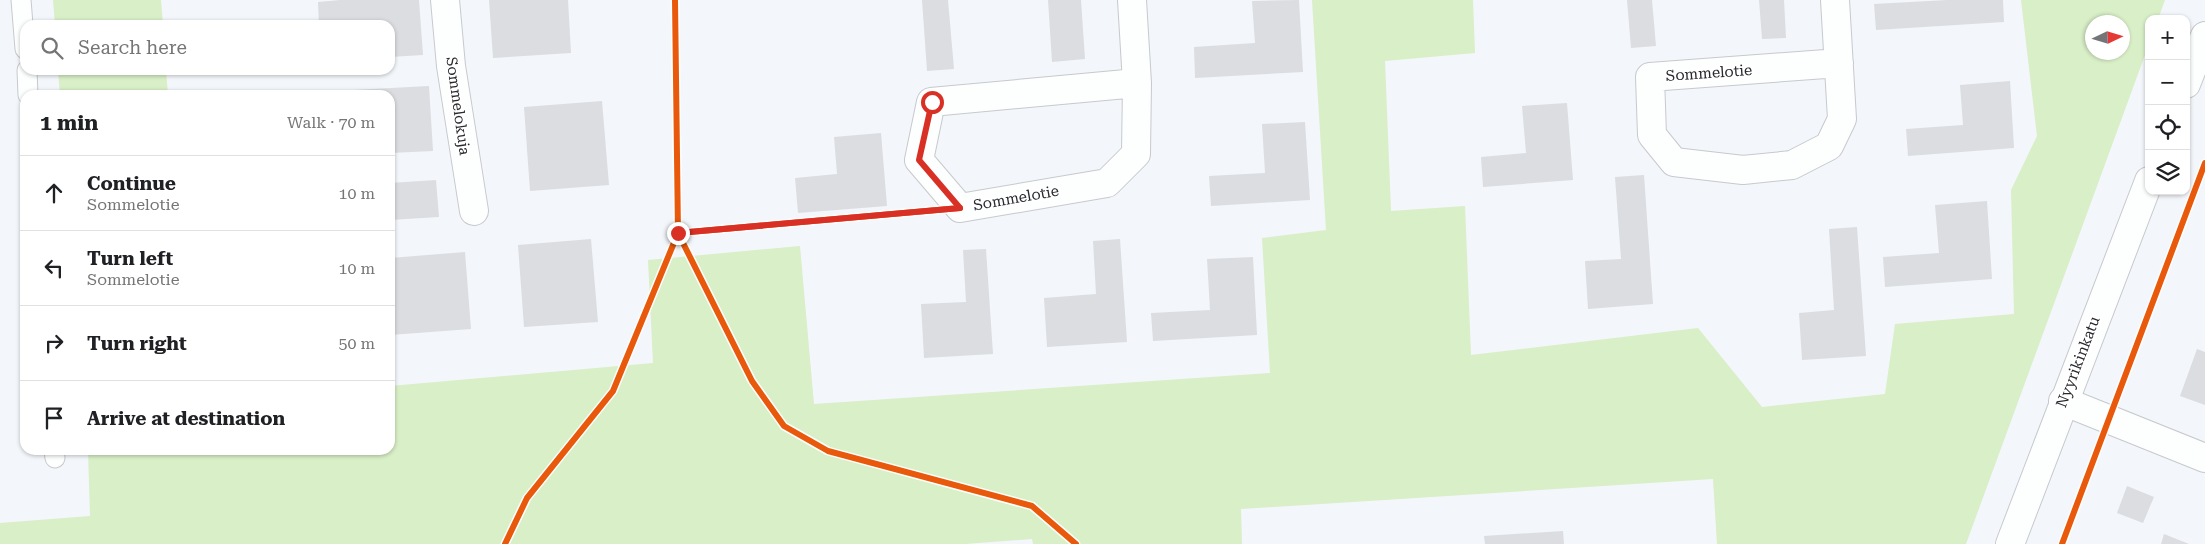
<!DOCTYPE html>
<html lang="en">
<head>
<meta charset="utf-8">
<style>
  :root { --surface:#fff; --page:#f2f2f2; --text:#202124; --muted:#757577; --line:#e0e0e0 }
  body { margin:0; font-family:"Roboto Serif",serif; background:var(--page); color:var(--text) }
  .controls { position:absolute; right:15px; top:15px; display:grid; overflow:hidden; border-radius:10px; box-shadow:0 1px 4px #0004 }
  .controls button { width:45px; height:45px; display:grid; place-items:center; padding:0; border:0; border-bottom:1px solid var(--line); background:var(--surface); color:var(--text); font:25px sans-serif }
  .compass { position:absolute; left:2085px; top:15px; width:45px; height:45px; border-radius:50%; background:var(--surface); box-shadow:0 1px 4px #0004; rotate:86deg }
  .stop { position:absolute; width:15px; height:15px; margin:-11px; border:4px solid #d93025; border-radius:50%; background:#fff }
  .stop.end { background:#d93025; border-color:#fff; box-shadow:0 1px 5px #0008 }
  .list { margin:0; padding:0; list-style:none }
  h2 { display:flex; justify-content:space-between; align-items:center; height:65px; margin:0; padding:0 20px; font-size:21px }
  h2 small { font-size:16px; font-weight:400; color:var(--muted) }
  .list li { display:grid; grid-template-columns:32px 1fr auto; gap:15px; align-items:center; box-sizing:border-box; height:75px; padding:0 20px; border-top:1px solid var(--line) }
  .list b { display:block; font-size:19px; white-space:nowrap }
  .list p { margin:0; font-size:16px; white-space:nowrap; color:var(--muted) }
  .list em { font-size:16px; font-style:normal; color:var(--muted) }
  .icon { flex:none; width:28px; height:28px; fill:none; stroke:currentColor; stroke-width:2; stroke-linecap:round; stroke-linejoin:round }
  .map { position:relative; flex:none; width:2205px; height:544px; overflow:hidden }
  .search { position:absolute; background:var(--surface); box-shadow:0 1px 4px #0004; left:20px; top:20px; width:375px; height:55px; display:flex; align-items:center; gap:12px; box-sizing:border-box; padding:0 18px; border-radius:15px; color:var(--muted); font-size:19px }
  .panel { position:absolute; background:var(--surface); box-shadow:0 1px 4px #0004; left:20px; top:90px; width:375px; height:365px; border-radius:15px }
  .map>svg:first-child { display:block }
  .green { fill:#d8efc7; fill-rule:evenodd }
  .building { fill:#dbdde1 }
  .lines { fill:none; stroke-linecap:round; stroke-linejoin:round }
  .service-casing { stroke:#c7c9cd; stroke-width:21 }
  .minor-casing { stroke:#c7c9cd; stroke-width:30 }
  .tertiary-casing { stroke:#c7c9cd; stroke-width:30 }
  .service { stroke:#fdfefe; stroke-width:19 }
  .minor { stroke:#fdfefe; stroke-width:28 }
  .tertiary { stroke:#fdfefe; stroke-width:28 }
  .cycleway-casing { stroke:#fff; stroke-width:9 }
  .cycleway { stroke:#e8590c; stroke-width:6 }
  .route { stroke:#d93025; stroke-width:6 }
  .labels { text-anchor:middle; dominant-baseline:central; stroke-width:5; stroke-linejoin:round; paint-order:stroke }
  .street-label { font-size:15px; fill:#27292d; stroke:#fff }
</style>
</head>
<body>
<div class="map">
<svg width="2205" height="544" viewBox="0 0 2205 544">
  <rect width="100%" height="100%" fill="#f3f6fa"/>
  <!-- green -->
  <path class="green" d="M53,0H161L163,25H55Z
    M1312,0H1473L1475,53L1385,61L1391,211L1465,206L1471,355L1698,328L1762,407L1885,394L1895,324L2014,314L2011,190L2037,136L2021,0H2165L2158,19H2149V44L1966,544H1717L1713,479L1241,509L1242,544H1033L1032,539L965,544H0V523L90,516L88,450H390V386L653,363L648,260L800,246L814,404L1270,373L1262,238L1326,230ZM2122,22V52H2092V22Z
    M58,70H166L168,95H60Z"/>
  <!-- building -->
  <path class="building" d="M340,0H419L423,55L390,57V25H319L318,2Z
    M489,0H568L571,53L493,58Z
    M922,0H948L954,69L927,71Z
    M1048,0H1081L1085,59L1052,62Z
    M1299,0L1303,72L1195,78L1194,47L1255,43L1252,1Z
    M1627,0H1652L1656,46L1631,48Z
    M1759,0H1784L1786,38L1762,39Z
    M1947,0H2003L2004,22L1876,30L1874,4Z
    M2010,81L2014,148L1908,156L1906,129L1963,125L1960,85Z
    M429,86L433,151L390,153V95H335V91Z
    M602,101L609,185L530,191L524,107Z
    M1567,103L1573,180L1483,187L1481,157L1526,153L1522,106Z
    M1305,122L1310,200L1211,206L1209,176L1265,173L1262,124Z
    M881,133L887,206L798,213L795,178L837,174L834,137Z
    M1644,175L1653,304L1588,309L1585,261L1621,259L1615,177Z
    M436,180L439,217L390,220V183Z
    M1987,201L1992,279L1885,287L1883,257L1939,253L1935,205Z
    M1857,227L1866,356L1802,360L1799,313L1834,310L1829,229Z
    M591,239L598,322L524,327L518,245Z
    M1120,239L1127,342L1047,347L1044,298L1096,294L1093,241Z
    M986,249L993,354L924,358L921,304L966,302L963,250Z
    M465,252L471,329L390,335V258Z
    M1253,257L1257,335L1153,341L1151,313L1210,310L1207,259Z
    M2197,349L2205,352V405L2180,396Z
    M2127,486L2154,497L2143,523L2117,513Z
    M1563,531L1564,544H1485L1484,536Z
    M2164,534L2189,544H2161Z"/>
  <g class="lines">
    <!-- service casing -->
    <g class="service-casing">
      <path id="service" d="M21,0L25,49
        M27,70L28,95
        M54,450L55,458"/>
    </g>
    <!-- minor casing -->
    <g class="minor-casing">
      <path id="minor" d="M445,0L451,66L474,211
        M1132,0L1137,83L1136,154L1107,183L960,208L919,160L931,102L1137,83
        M1835,0L1842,119L1829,146L1792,165L1743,170L1674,162L1652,135L1650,77L1839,63
        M2063,401L2205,458"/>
    </g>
    <!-- tertiary casing -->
    <g class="tertiary-casing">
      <path id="tertiary" d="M2186,84L2205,36
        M2010,544L2149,181"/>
    </g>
    <!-- service -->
    <use href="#service" class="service"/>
    <!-- minor -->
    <use href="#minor" class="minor"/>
    <!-- tertiary -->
    <use href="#tertiary" class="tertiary"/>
    <!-- cycleway casing -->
    <g class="cycleway-casing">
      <path id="cycleway" d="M960,208L678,233L752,381L784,426L828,451L1032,506L1076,544
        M505,544L527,498L613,391L678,233L675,0
        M2062,544L2205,163"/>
    </g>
    <!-- cycleway -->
    <use href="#cycleway" class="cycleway"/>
  </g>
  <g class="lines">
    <!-- route -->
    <path class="route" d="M678,233L960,208L919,160L932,102"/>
  </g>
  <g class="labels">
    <!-- street labels -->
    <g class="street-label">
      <text transform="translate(1709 73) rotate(-4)">Sommelotie</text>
      <text transform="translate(458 106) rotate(82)">Sommelokuja</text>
      <text transform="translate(1016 198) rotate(-10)">Sommelotie</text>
      <text transform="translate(2078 362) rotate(-69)">Nyyrikinkatu</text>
    </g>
  </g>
</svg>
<div class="controls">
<button>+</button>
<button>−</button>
<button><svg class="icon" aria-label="locate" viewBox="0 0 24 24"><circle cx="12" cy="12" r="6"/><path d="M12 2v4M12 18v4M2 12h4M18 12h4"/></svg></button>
<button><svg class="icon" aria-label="layers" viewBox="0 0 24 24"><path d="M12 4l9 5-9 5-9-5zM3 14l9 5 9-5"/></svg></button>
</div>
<svg class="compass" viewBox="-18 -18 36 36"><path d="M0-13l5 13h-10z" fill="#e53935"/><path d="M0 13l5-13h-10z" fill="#757577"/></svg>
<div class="stop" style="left:932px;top:102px"></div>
<div class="stop end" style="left:678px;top:233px"></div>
<div class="search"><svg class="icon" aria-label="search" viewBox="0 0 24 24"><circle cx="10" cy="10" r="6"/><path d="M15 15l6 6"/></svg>Search here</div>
<section class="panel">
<h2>1 min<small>Walk · 70 m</small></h2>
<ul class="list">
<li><svg class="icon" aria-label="ahead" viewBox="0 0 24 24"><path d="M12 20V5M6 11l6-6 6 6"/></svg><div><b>Continue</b><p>Sommelotie</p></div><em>10 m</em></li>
<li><svg class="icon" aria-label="left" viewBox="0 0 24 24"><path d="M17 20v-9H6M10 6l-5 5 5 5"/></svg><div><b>Turn left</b><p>Sommelotie</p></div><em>10 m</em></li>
<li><svg class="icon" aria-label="right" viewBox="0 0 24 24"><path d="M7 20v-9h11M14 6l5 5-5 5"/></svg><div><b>Turn right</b></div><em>50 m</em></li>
<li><svg class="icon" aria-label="arrive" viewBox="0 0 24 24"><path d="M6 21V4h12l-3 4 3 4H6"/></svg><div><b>Arrive at destination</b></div></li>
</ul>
</section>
</div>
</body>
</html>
